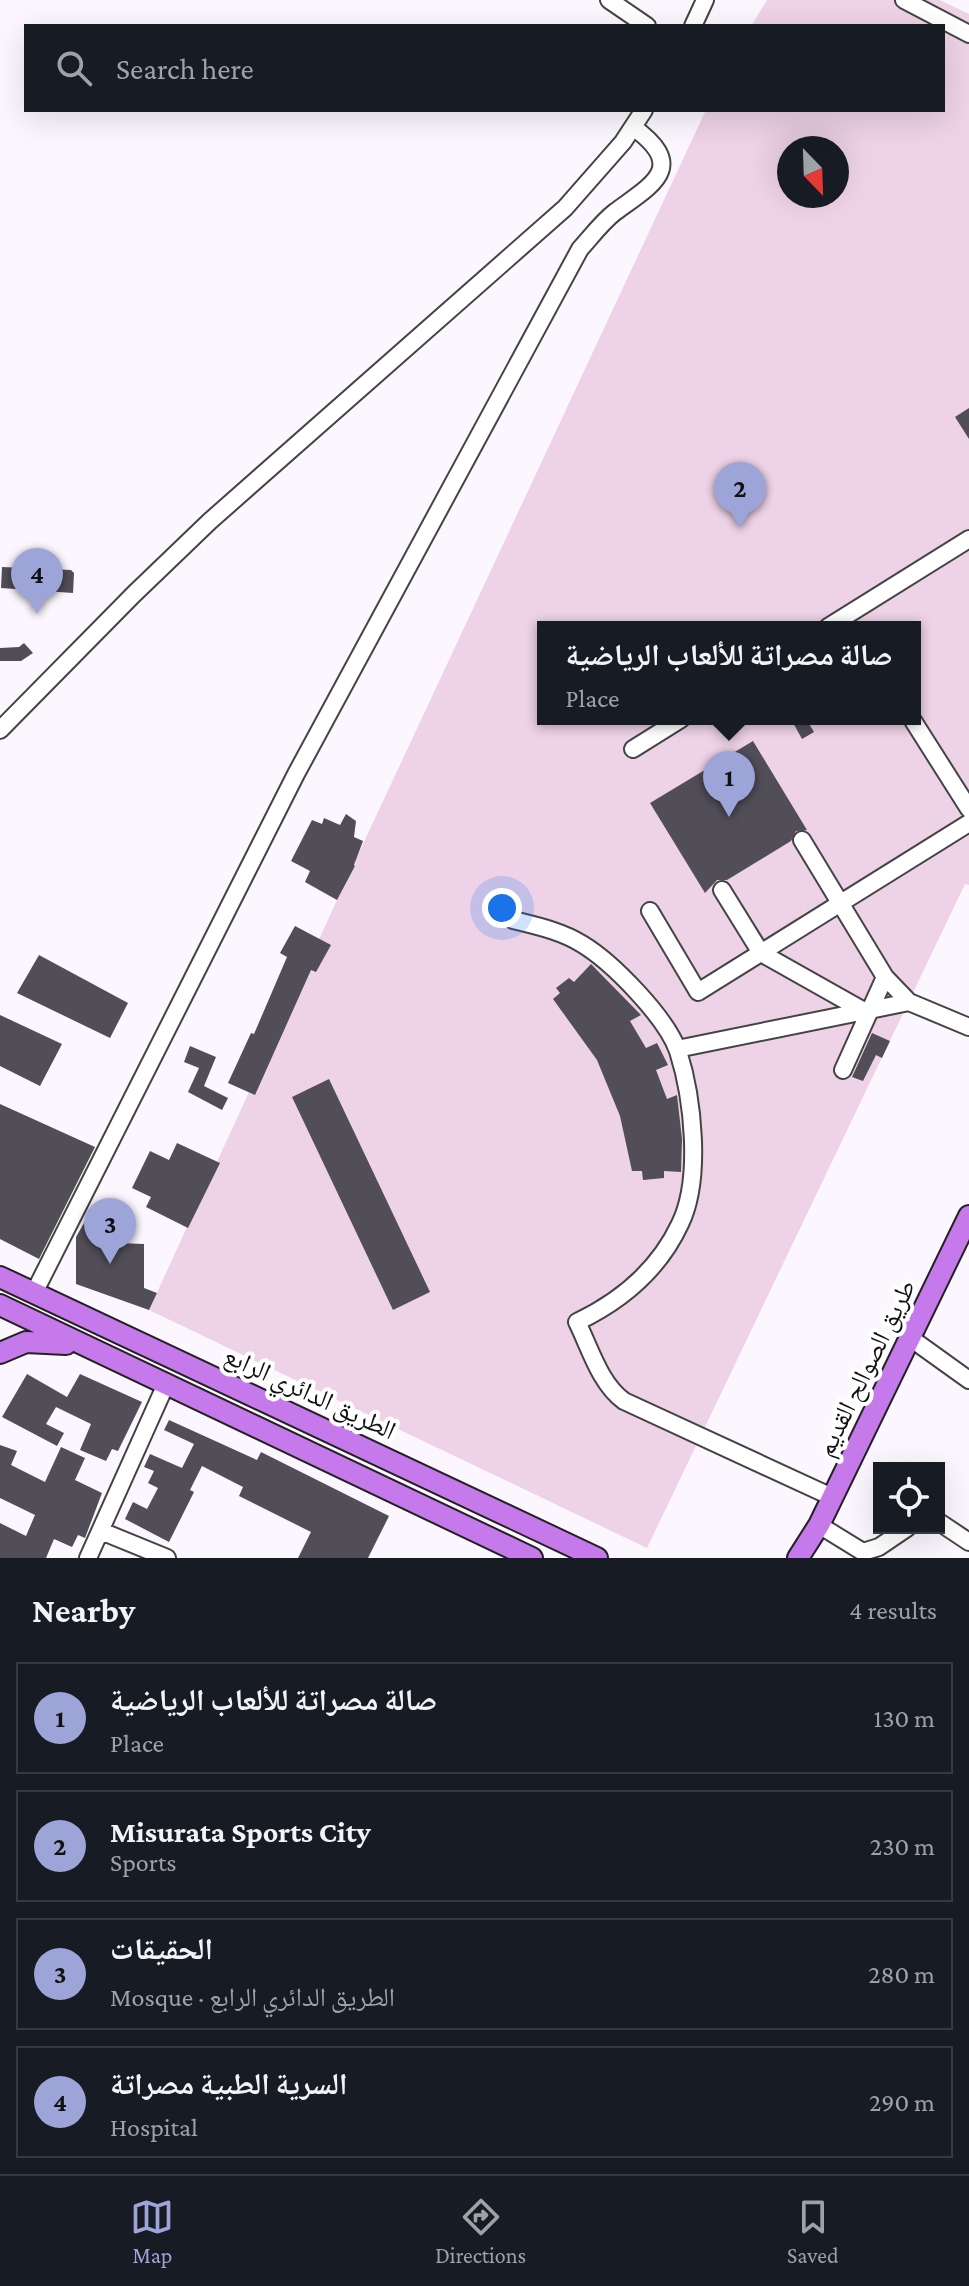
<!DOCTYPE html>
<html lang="en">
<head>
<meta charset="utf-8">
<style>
  :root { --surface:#171b24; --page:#20242c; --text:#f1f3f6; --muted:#9ea1a6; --line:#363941; --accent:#9da5d8 }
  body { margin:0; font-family:"Crimson Pro","Noto Naskh Arabic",serif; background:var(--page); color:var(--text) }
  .controls { position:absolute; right:24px; bottom:24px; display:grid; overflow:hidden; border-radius:0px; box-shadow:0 8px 32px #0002 }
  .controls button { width:72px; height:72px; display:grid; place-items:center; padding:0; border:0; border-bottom:2px solid var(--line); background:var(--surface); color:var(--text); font:40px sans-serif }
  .compass { position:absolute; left:777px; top:136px; width:72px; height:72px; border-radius:50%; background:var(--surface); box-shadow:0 8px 32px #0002; rotate:157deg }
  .you { position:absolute; left:502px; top:908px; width:28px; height:28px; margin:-20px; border:6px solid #fff; border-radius:50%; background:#1a73e8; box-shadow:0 0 0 12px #1a73e833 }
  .badge { display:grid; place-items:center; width:52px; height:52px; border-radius:50%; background:var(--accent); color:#111; font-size:26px; font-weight:700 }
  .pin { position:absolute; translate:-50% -66px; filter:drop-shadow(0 2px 4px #0008) }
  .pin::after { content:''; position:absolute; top:42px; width:28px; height:24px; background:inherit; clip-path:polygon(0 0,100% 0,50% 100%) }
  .popup { position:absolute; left:537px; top:621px; width:384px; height:104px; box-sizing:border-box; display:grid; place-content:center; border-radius:0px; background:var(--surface); filter:drop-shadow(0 2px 6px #0005); font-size:26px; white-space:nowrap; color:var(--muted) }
  .popup b { font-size:30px; color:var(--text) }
  .popup::after { content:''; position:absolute; left:50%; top:100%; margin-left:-16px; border:16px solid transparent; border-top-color:var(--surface) }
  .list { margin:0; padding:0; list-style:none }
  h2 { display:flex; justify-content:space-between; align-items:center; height:104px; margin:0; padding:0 32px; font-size:34px }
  h2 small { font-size:26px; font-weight:400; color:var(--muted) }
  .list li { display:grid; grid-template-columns:52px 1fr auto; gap:24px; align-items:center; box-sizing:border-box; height:112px; margin:0 16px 16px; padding:0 16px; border:2px solid var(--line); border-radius:0px }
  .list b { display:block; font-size:30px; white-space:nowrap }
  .list p { margin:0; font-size:26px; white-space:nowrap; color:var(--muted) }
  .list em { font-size:26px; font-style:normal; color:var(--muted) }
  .icon { flex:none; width:44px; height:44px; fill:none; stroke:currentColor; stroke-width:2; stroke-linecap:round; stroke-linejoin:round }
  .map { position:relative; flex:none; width:969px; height:1558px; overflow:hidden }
  .search { position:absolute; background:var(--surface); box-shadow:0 8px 32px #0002; left:24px; right:24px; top:24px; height:88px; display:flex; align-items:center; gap:20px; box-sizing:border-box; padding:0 28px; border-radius:0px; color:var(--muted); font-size:30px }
  .sheet { height:616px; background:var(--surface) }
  nav { display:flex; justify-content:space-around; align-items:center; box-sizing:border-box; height:112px; border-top:2px solid var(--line); background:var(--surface); font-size:22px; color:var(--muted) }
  nav a { display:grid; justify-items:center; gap:4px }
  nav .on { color:var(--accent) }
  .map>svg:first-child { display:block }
  .pitch { fill:#eed2e7; fill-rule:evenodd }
  .building { fill:#514e58 }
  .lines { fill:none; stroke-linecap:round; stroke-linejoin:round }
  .minor-casing { stroke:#444; stroke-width:20 }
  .major-casing { stroke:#222; stroke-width:24 }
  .minor { stroke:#fff; stroke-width:16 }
  .major { stroke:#c679ea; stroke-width:20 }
  .labels { text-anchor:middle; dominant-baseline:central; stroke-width:8; stroke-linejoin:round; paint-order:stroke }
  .street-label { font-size:26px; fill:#111; stroke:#fff }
</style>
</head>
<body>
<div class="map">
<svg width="969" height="1558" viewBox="0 0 969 1558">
  <rect width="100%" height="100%" fill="#fcf6fe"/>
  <!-- pitch -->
  <path class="pitch" d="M767,0H940L969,14V885L965,884L647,1548L149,1310L337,900L355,866L356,859L706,110H943V26H751ZM789,148H837V196H789ZM543,627H915V719H543Z"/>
  <!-- building -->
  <path class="building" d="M969,408V439L955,417Z
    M2,567L71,570L74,573L73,593L1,588Z
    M24,643L33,653L21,661H0V648L19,647Z
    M791,719H806L814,732L802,739Z
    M753,741L807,830L796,831L791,841L727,880H717L705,893L650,803Z
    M346,814L356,821L354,837L363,841L354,865L355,866L337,900L305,882L310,871L291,861L312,820L322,824L324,818L340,825Z
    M295,926L331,945L316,972L311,970L255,1095L228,1083L251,1033L254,1034L287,957L280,953Z
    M39,955L128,1003L110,1038L17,993Z
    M591,964L641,1015L630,1021L646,1048L657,1043L668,1065L656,1070L667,1099L677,1095L682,1139L681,1172L664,1171V1178L643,1180L642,1171H632L620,1116L597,1060L553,999L560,993L556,988L569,978L574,982Z
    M0,1015L62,1044L40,1086L0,1066Z
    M872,1033L890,1041L882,1058L876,1055L863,1081L852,1077Z
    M190,1046L216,1057L204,1086L228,1098L222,1110L188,1092L199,1068L184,1062Z
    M329,1079L430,1292L393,1310L292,1097Z
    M0,1104L95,1147L39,1259L0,1239Z
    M177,1143L220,1163L188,1228L146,1207L151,1197L132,1188L150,1151L169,1160Z
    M88,1216H108L117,1220L118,1243L144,1244V1288L157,1293L149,1310L76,1284V1237Z
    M27,1374L67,1397L80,1374L142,1402L118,1451L112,1449L106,1461L80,1450L91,1424L56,1407L46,1424L64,1433L57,1446L2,1417Z
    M169,1420L257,1460L261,1452L389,1516L368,1558H298L311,1532L239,1496L243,1487L202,1466L190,1490L194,1492L169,1542L125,1519L133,1502L147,1509L158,1488L148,1483L154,1471L144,1467L150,1454L182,1468L194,1444L164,1430Z
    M0,1445L17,1451L11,1465L45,1482L61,1447L85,1458L75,1480L102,1493L85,1538L78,1535L72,1547L54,1539L46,1558H0V1523L26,1536L35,1515L0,1498Z"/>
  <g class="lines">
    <!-- minor casing -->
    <g class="minor-casing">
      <path id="minor" d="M609,0L647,26
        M904,0L969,34
        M693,26L705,0
        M828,627L969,539
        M912,719L969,809
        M0,730L134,594L210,521L565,208L623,142L644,110
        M633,749L681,719
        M802,840L885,977L909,1002L969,1027
        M722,890L761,953L864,1011
        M650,911L698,992L969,823
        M513,920C537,926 561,931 582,944C612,962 666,1017 678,1051C693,1098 702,1179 680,1224C659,1269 621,1301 577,1322C590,1348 600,1384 624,1401L832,1497
        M677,1049L909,1002
        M843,1070L885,977
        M34,1293L296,774L580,249C591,237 602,222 615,212C653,184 688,167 633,127
        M909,1337L969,1380
        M939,1522L969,1542
        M819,1525L863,1552L879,1547L907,1528
        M101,1531L167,1558
        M88,1558L166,1384"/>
    </g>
    <!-- major casing -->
    <g class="major-casing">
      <path id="major" d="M0,1277L597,1558
        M0,1305L532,1558
        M0,1353L26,1342L66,1344
        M798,1558L819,1525L969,1216"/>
    </g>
    <!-- minor -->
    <use href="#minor" class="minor"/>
    <!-- major -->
    <use href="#major" class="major"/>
  </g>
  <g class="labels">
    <!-- street labels -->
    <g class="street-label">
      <text transform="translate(866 1368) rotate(-64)">طريق الصوالح القديم</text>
      <text transform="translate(310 1393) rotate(25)">الطريق الدائري الرابع</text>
    </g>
  </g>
</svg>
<div class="controls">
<button><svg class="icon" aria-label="locate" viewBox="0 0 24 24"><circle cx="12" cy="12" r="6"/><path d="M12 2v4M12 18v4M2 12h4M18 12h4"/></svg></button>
</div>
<svg class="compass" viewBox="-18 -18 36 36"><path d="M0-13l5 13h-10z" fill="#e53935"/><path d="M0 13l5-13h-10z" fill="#9ea1a6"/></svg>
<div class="you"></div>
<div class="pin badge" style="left:729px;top:817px">1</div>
<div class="popup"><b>صالة مصراتة للألعاب الرياضية</b>Place</div>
<div class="pin badge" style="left:740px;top:528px">2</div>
<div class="pin badge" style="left:110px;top:1264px">3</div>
<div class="pin badge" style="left:37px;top:614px">4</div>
<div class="search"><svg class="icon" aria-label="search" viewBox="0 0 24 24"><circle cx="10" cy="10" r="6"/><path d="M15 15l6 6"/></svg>Search here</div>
</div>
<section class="sheet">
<h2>Nearby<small>4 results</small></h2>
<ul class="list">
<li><span class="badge">1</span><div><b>صالة مصراتة للألعاب الرياضية</b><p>Place</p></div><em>130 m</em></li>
<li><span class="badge">2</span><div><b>Misurata Sports City</b><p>Sports</p></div><em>230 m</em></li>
<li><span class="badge">3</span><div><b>الحقيقات</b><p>Mosque · الطريق الدائري الرابع</p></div><em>280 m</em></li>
<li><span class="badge">4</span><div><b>السرية الطبية مصراتة</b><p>Hospital</p></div><em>290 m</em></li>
</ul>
</section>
<nav>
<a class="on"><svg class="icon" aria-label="map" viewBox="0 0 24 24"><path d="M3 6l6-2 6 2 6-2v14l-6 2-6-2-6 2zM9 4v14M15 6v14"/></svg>Map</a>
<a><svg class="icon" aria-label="directions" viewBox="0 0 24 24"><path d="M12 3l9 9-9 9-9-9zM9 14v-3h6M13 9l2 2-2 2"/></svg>Directions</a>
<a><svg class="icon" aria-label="saved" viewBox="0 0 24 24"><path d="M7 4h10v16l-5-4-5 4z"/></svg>Saved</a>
</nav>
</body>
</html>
